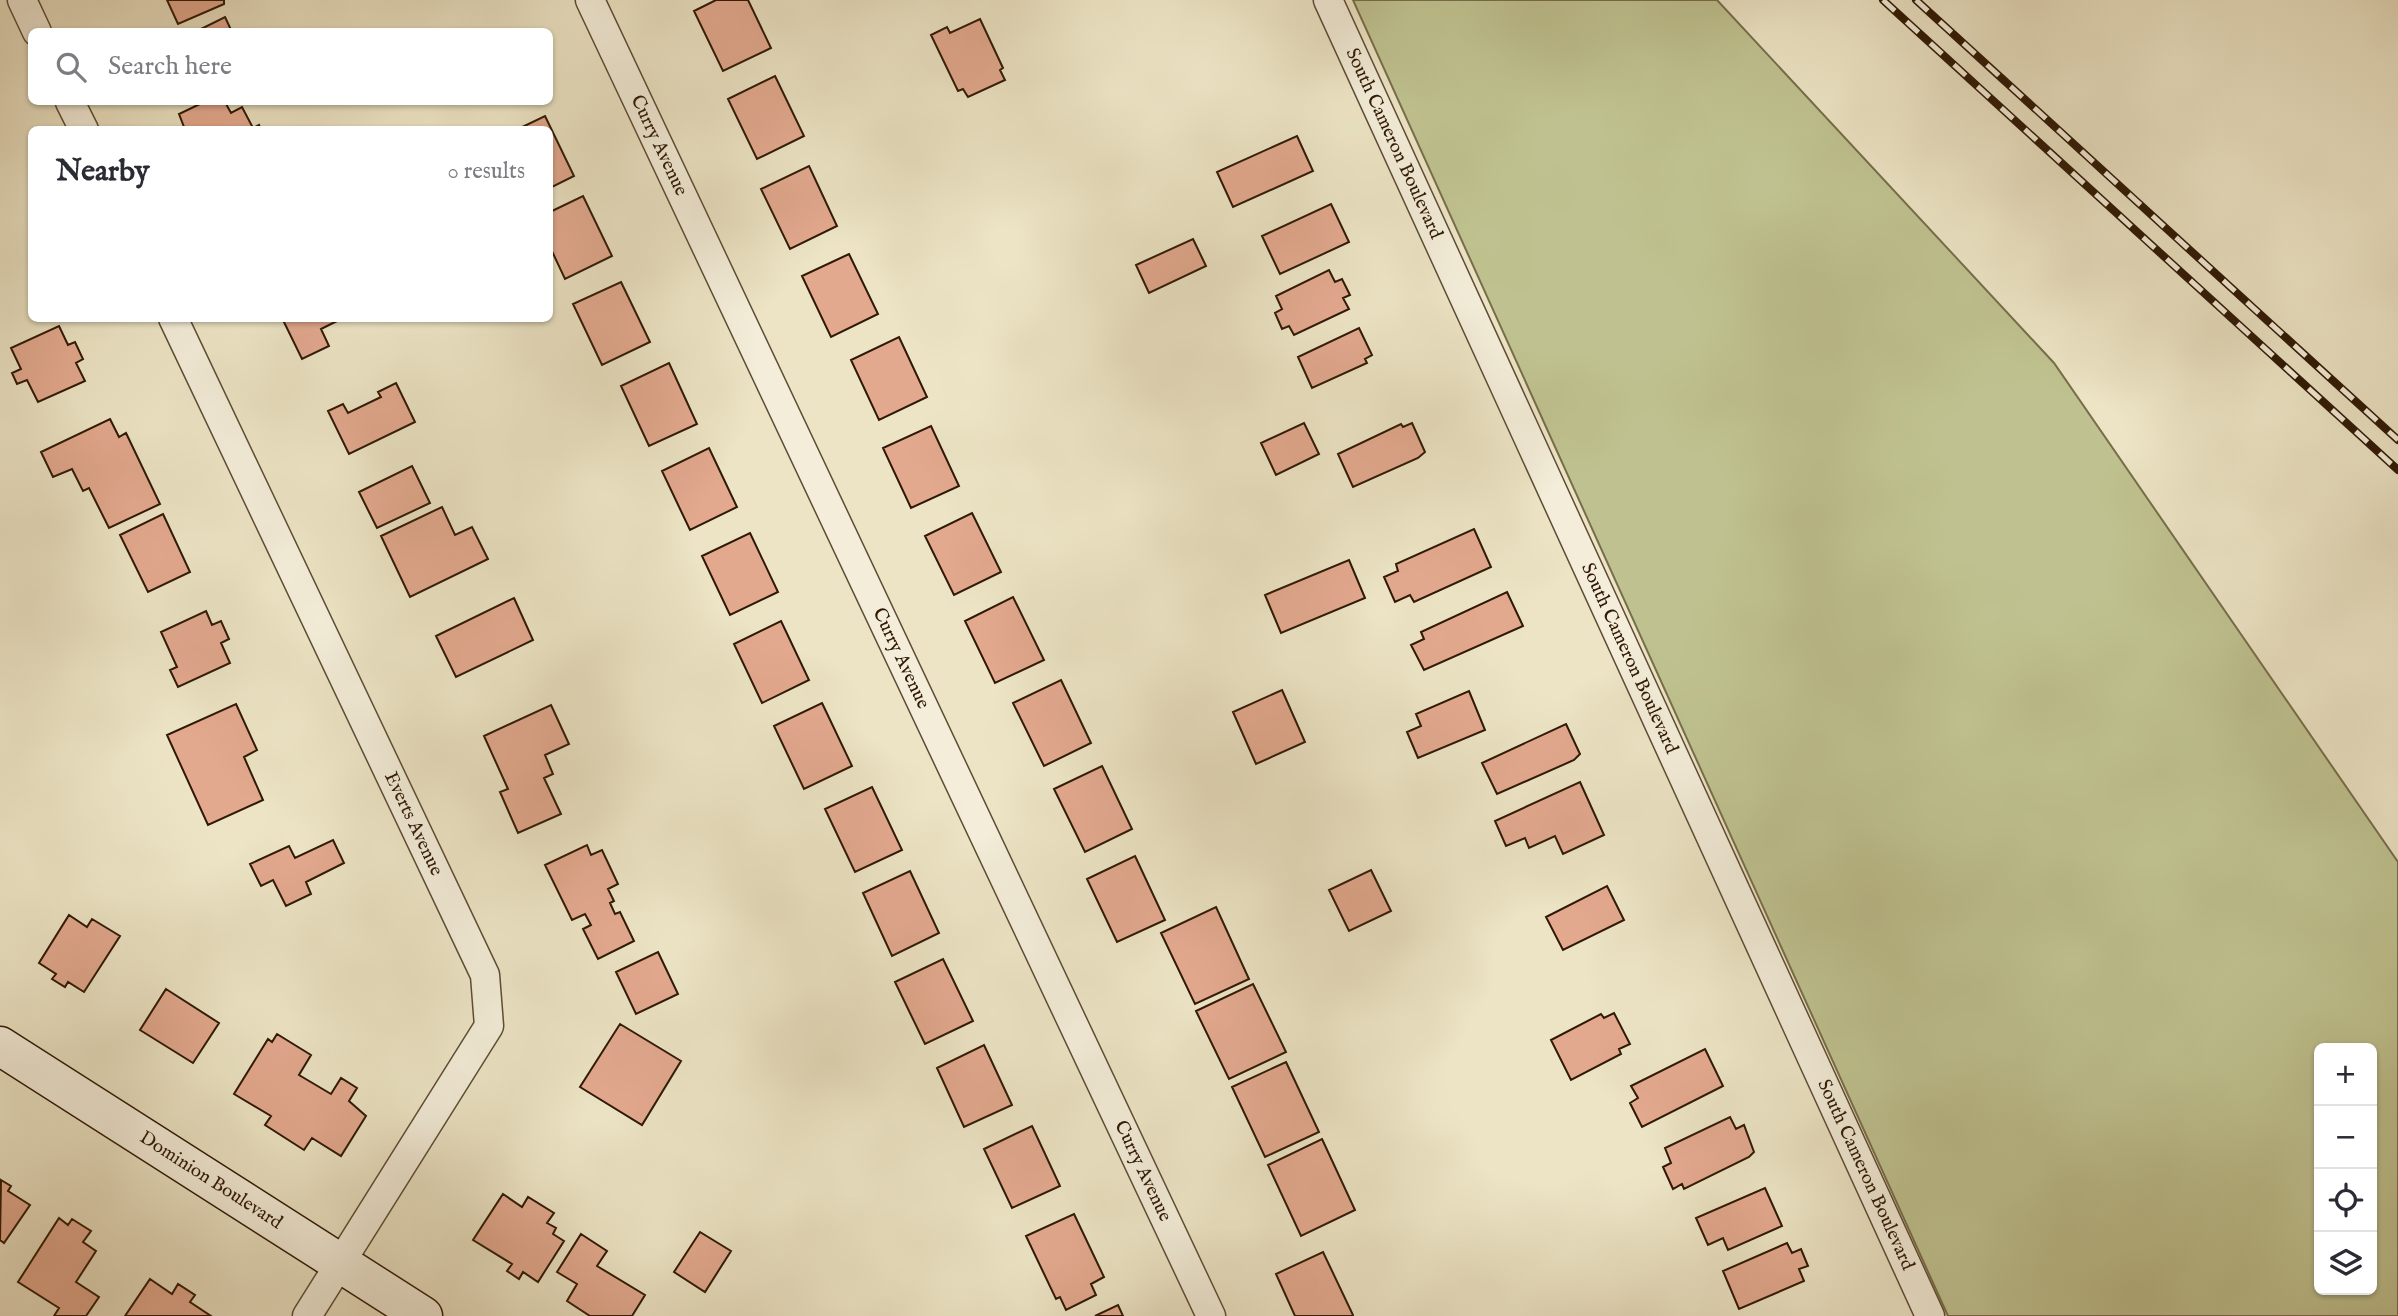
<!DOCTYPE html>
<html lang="en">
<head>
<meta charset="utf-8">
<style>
  :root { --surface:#fff; --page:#f2f2f3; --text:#2b2b33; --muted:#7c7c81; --line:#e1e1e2 }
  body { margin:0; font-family:"IM FELL English",serif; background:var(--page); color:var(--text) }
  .controls { position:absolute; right:21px; bottom:21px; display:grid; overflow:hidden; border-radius:10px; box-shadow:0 2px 5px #0004 }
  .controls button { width:63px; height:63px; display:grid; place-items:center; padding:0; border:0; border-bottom:2px solid var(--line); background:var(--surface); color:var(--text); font:35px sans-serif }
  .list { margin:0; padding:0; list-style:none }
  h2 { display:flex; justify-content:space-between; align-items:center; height:91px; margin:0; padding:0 28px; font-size:30px }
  h2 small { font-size:23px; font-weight:400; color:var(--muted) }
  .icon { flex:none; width:38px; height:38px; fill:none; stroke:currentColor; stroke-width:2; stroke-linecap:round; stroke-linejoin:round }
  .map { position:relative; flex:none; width:2398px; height:1316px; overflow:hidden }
  .search { position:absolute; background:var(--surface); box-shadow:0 2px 5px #0004; left:28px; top:28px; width:525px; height:77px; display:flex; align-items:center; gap:18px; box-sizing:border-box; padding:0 24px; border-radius:10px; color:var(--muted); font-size:26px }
  .panel { position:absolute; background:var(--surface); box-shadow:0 2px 5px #0004; left:28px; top:126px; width:525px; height:196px; border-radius:10px }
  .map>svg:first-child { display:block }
  .green { fill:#bfc290; stroke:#776e4a; stroke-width:2; fill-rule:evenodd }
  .building { fill:#e3a98f; stroke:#2f1905; stroke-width:2 }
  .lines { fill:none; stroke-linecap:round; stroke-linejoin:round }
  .street-casing { stroke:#5e4c35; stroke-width:31 }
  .secondary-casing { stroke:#2f1905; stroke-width:41 }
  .street { stroke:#f3edd9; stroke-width:28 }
  .secondary { stroke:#f3edd9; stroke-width:38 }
  .rail-casing { stroke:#2f1905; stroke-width:8 }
  .rail { stroke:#f3edd9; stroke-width:5; stroke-dasharray:16; stroke-linecap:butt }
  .labels { text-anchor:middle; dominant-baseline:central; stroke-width:6; stroke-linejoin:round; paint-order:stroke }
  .street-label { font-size:19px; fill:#2f1905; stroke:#f3edd9 }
</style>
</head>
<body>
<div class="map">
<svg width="2398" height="1316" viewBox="0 0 2398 1316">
  <rect width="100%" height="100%" fill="#ece4c5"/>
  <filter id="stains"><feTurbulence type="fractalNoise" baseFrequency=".00286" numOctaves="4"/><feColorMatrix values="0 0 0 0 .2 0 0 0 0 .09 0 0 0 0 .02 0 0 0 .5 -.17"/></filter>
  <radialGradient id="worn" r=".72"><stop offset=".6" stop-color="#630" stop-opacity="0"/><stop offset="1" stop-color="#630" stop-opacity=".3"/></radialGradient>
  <!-- green -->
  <path class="green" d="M1353,0H1717L2054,363L2398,862V1316H1948ZM2319,1048H2372V1290H2319Z"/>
  <!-- building -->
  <path class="building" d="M167,0H224V4L178,24Z
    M716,0H748L771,48L723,71L694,11Z
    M225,17L232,32H195Z
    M980,19L1003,68L1000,70L1005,80L968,97L963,89L958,91L931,35L947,27L950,33Z
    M775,76L804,136L757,159L728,99Z
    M204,102H225L231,113L242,107L253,128L259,125L261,130H178L184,127L179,114Z
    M545,116L574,176L550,188V130H516Z
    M1297,136L1313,171L1233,207L1217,172Z
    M809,166L837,226L790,249L761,189Z
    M583,196L612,256L565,279L550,247V212Z
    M1331,204L1349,242L1280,274L1262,236Z
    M1193,239L1206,266L1149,293L1136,265Z
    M849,254L878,314L831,337L802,276Z
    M1329,270L1335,282L1342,279L1350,295L1343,298L1349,309L1294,335L1289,326L1282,329L1275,313L1282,309L1276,296Z
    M621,282L650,342L602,365L573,304Z
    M282,318H343L321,329L329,346L302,359Z
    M59,326L68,345L75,342L83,359L76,363L85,381L38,402L27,380L17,384L12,373L21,369L11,348Z
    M1359,328L1372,355L1365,359L1367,363L1312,388L1298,357Z
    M899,337L927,397L879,420L851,360Z
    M669,363L697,424L649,446L621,386Z
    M396,383L415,422L349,454L328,411L343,404L348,413L381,397L378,392Z
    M110,419L119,437L126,433L160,504L109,528L89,488L83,491L72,469L53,477L41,452Z
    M1304,423L1319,454L1276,475L1261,443Z
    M1412,423L1425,452L1418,458L1353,487L1338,454L1401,424L1403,427Z
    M931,426L959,486L911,508L883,448Z
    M709,448L737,507L690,530L662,471Z
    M412,466L430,503L377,528L359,492Z
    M442,507L455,535L472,527L488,559L410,597L381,536Z
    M972,513L1001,572L954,595L925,536Z
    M163,514L190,572L148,592L120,535Z
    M1474,529L1491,567L1414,602L1410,595L1395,602L1384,577L1398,571L1396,564Z
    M750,533L778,592L730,615L702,556Z
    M1349,560L1365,598L1281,633L1265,595Z
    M1507,592L1523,626L1424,670L1411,645L1424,639L1421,632Z
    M1013,597L1044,660L995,683L965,621Z
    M514,598L533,640L456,677L436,636Z
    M206,611L212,625L221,621L229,639L221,643L230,663L178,687L170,670L177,667L161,632Z
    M781,621L809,680L762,703L734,644Z
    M1061,680L1091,743L1044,766L1013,703Z
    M1282,690L1305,742L1256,764L1233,712Z
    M1469,691L1485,730L1418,758L1407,732L1421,726L1416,714Z
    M822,703L852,766L804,789L774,726Z
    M236,704L257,750L244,757L263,800L208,825L167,735Z
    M551,705L569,744L545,755L553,774L544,778L561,814L518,833L500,792L508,789L484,736Z
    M1566,724L1580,754L1574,760L1497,794L1482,763Z
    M1102,766L1132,829L1085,852L1054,789Z
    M1580,782L1604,835L1563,854L1555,836L1529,848L1525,838L1506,846L1495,821Z
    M872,787L902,850L855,872L825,809Z
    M333,840L344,863L306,882L311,894L286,906L273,880L261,886L250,864L289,846L295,858Z
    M587,845L591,855L602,850L618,884L608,889L614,901L610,903L615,914L620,912L634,941L598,959L583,929L591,925L585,914L572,920L545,865Z
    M1135,856L1165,920L1117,942L1087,879Z
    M1371,870L1391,911L1349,931L1329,890Z
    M910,871L939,933L892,956L863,893Z
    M1607,886L1624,920L1563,950L1546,917Z
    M1216,907L1249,979L1195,1004L1161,933Z
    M69,915L87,927L92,919L120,936L84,992L68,982L65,987L52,979L56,974L39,963Z
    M658,952L678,994L636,1014L616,972Z
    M943,959L973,1021L925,1044L895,982Z
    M1253,984L1286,1052L1229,1079L1196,1011Z
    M166,989L219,1023L193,1063L140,1030Z
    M1614,1013L1630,1044L1619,1049L1621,1054L1571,1080L1551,1040L1601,1014L1604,1018Z
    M620,1024L681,1061L642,1125L580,1087Z
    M277,1034L311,1055L299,1075L331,1094L341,1078L357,1088L349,1101L366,1116L341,1156L312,1138L304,1150L265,1125L271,1116L234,1094L268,1039L272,1042Z
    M984,1045L1012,1105L964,1127L937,1068Z
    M1705,1049L1723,1086L1642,1127L1630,1103L1638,1098L1631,1086Z
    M1286,1062L1319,1132L1265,1157L1232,1087Z
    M1730,1117L1736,1129L1744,1125L1754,1152L1749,1157L1684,1189L1682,1184L1673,1189L1663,1167L1671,1163L1665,1148Z
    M1032,1126L1060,1186L1012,1208L984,1149Z
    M1322,1139L1355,1210L1301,1236L1268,1165Z
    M1,1180L11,1186L8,1191L30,1205L4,1243L0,1240Z
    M1765,1188L1782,1226L1728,1250L1723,1238L1708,1245L1696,1218Z
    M503,1194L522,1207L528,1197L554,1213L547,1223L556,1228L553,1234L564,1241L538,1282L523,1272L519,1279L507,1271L512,1264L473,1240Z
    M1074,1214L1104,1277L1091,1284L1096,1295L1066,1310L1060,1297L1056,1299L1026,1236Z
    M59,1218L68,1225L72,1219L91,1231L83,1242L96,1251L76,1282L99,1297L86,1316H54L59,1308L18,1282Z
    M700,1232L731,1251L705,1292L674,1272Z
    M581,1234L607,1251L597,1266L645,1295L632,1316H590L567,1301L577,1284L557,1272Z
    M1787,1243L1792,1253L1801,1249L1808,1266L1799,1269L1804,1281L1739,1309L1723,1271Z
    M1323,1252L1353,1315L1352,1316H1295L1276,1274Z
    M150,1279L172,1294L178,1284L195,1295L190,1302L211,1316H125Z
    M1118,1305L1123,1316H1095Z"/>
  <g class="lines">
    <!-- street casing -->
    <g class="street-casing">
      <g id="street">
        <path d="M22,0L37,32"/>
        <path id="s1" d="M590,0L1211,1316"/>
        <path id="s2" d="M1328,0L1930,1316"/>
        <path d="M70,102L84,130"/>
        <path id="s3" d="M173,318L485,975L489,1026L307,1316"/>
      </g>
    </g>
    <!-- secondary casing -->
    <g class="secondary-casing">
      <g id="secondary">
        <path id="s4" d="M0,1046L423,1316"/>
      </g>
    </g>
    <!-- street -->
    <use href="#street" class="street"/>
    <!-- secondary -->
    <use href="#secondary" class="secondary"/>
    <!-- rail casing -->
    <g class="rail-casing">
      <path id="rail" d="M1883,0L2398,470
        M1916,0L2398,440"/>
    </g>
    <!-- rail -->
    <use href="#rail" class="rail"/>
  </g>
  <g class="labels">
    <!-- street labels -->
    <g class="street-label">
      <text stroke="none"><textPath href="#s2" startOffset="158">South Cameron Boulevard</textPath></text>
      <text stroke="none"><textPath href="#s1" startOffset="161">Curry Avenue</textPath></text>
      <text stroke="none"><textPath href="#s1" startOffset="728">Curry Avenue</textPath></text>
      <text stroke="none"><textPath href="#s2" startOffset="724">South Cameron Boulevard</textPath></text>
      <text stroke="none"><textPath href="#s3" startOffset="560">Everts Avenue</textPath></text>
      <text stroke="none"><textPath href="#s1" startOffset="1295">Curry Avenue</textPath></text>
      <text stroke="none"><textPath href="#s2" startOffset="1292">South Cameron Boulevard</textPath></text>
      <text stroke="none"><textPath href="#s4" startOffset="250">Dominion Boulevard</textPath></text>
    </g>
  </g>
  <rect width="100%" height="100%" filter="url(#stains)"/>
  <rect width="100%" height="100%" fill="url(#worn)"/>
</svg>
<div class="controls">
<button>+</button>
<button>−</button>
<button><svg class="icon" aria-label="locate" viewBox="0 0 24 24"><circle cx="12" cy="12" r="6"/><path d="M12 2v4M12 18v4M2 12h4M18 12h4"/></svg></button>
<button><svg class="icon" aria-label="layers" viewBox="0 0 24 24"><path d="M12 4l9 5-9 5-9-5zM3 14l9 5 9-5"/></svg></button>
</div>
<div class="search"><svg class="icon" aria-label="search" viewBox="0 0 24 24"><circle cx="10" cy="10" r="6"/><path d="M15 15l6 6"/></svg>Search here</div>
<section class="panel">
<h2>Nearby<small>0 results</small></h2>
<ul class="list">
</ul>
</section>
</div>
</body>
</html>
